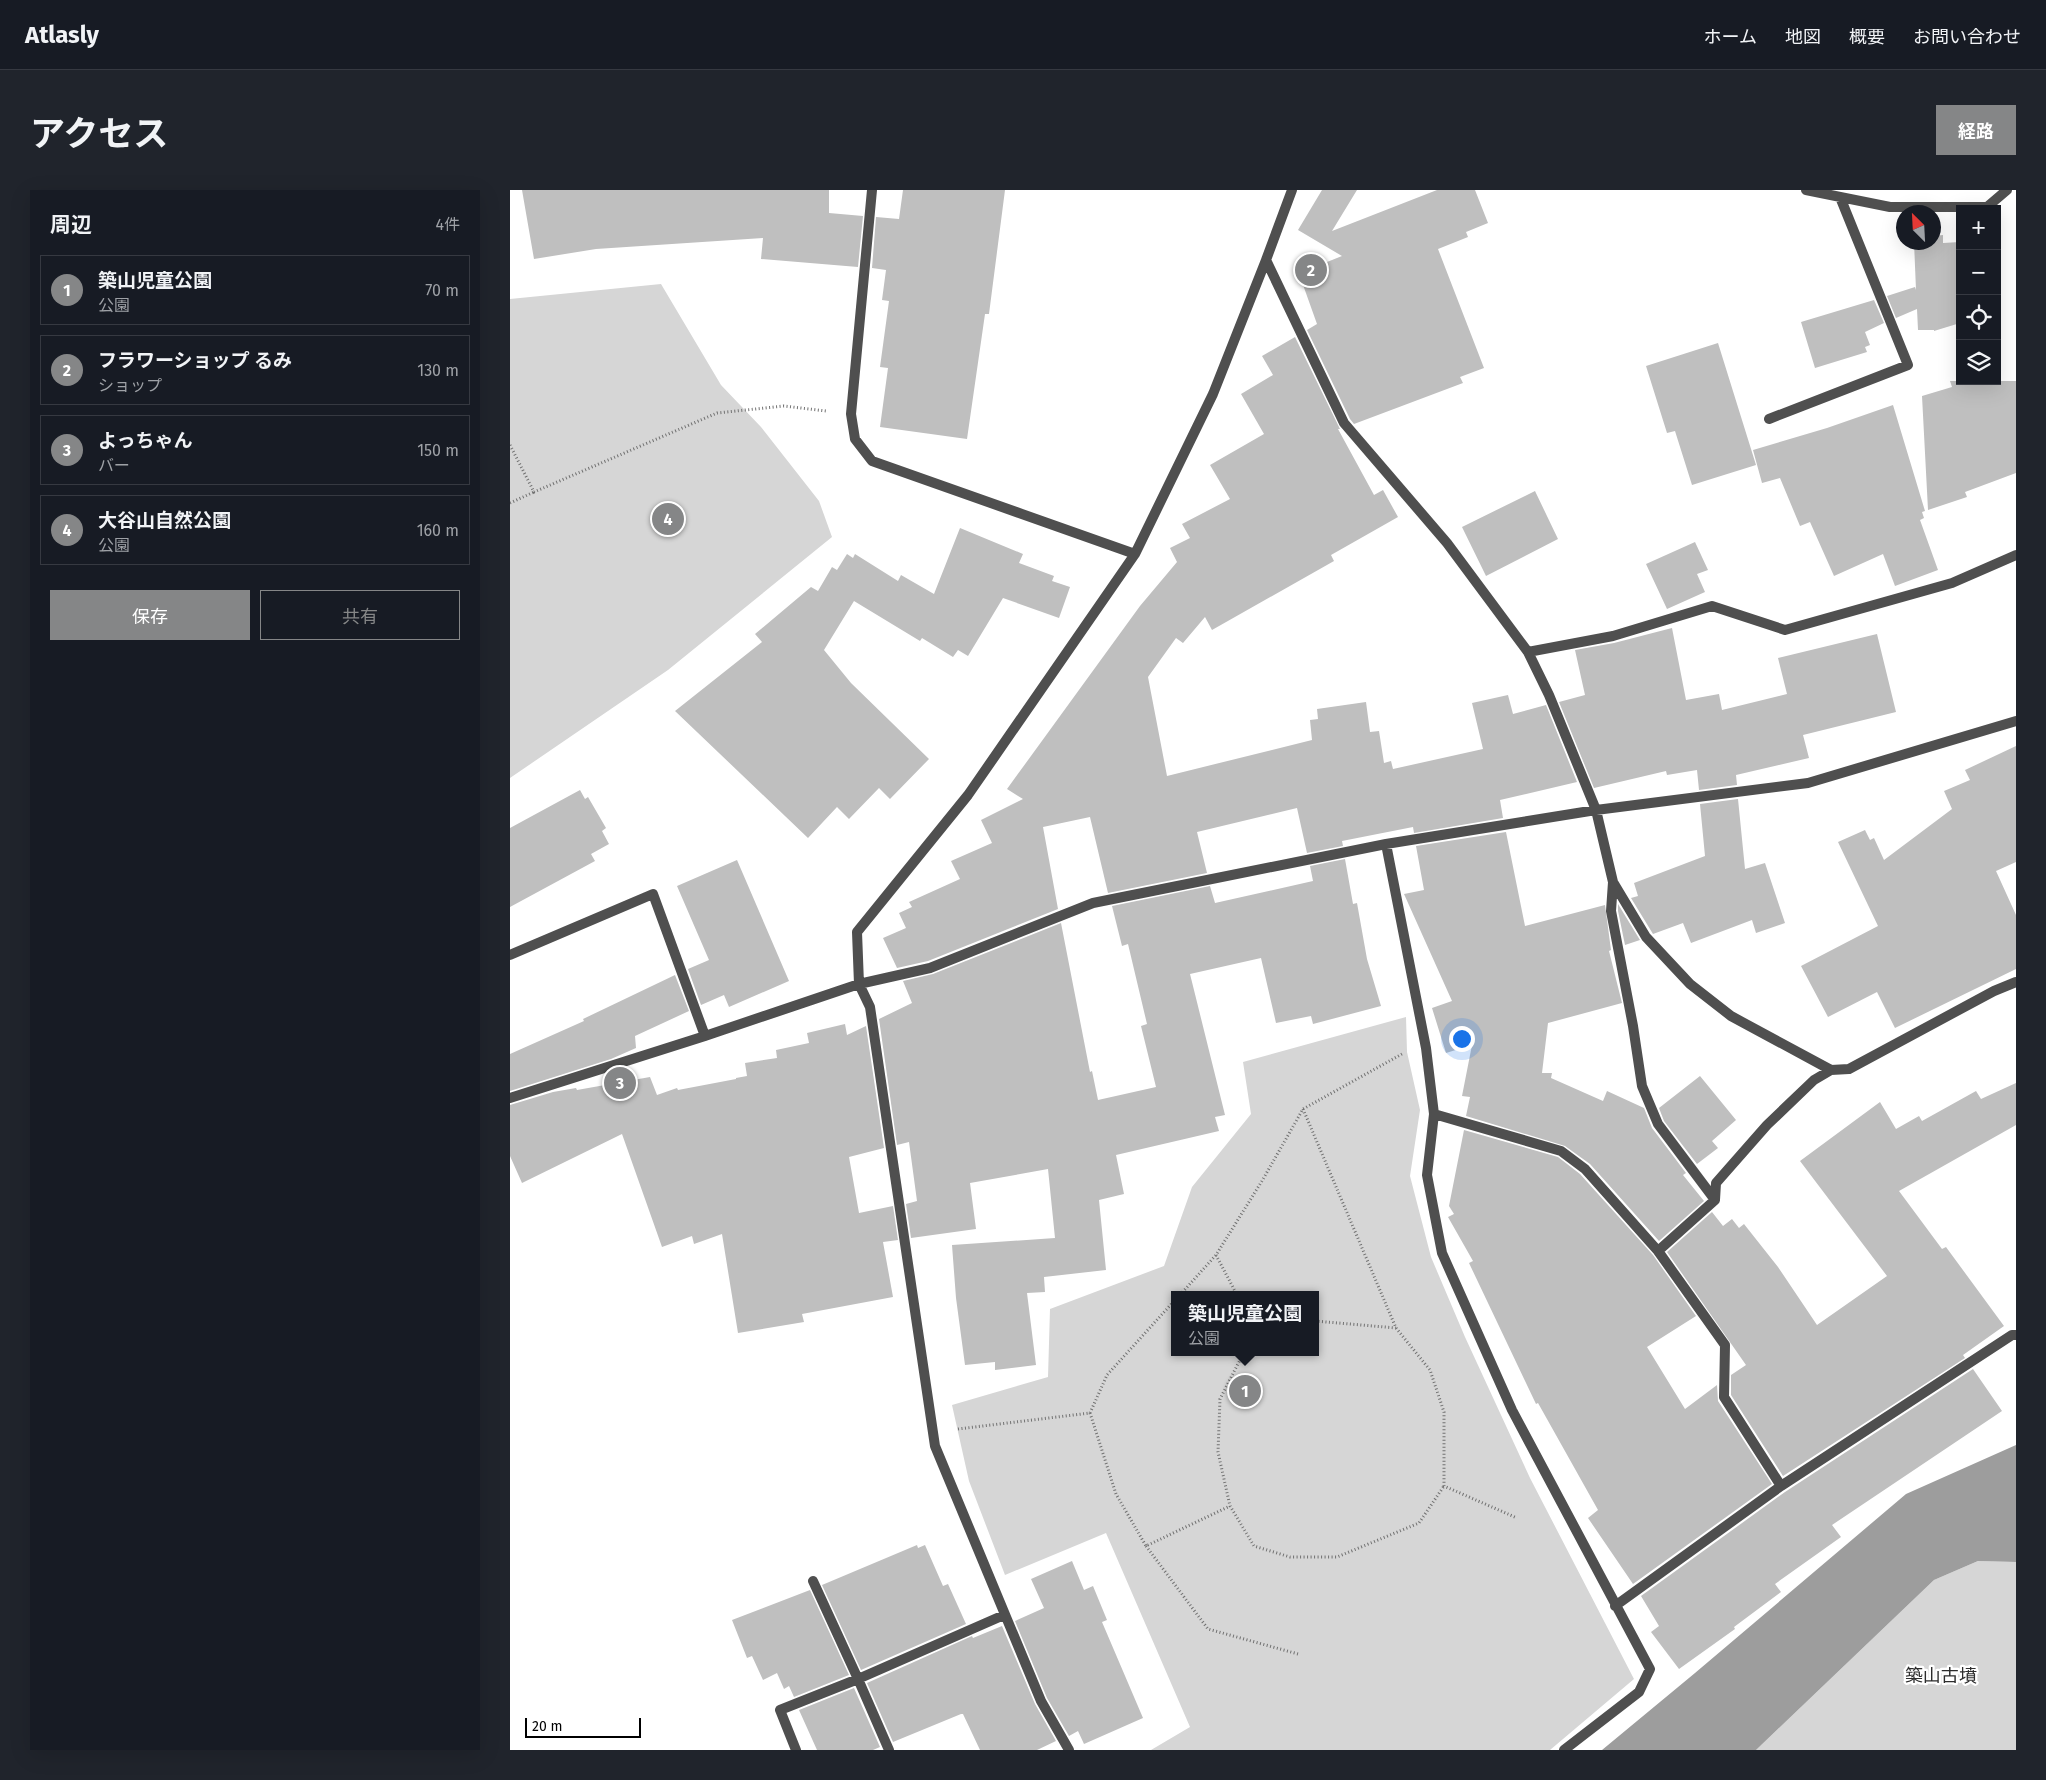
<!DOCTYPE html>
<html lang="ja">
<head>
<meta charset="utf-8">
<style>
  :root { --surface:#171b24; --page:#20242c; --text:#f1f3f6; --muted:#9ea1a6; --line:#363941; --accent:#858687 }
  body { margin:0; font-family:"Fira Sans","Noto Sans JP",sans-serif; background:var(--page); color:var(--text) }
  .controls { position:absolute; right:15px; top:15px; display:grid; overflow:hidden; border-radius:0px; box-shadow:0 5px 20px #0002 }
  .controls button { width:45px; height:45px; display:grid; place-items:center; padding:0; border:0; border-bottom:1px solid var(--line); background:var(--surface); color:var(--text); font:25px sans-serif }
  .compass { position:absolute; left:1386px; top:15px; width:45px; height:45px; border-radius:50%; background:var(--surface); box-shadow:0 5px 20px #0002; rotate:336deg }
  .scale { position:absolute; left:15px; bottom:12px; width:116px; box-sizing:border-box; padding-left:5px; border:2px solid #000; border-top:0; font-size:14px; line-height:18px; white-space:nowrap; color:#000; -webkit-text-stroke:4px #fff; paint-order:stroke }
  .you { position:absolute; left:951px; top:848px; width:18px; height:18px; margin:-12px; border:4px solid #fff; border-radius:50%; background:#1a73e8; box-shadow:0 0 0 8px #1a73e833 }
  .badge { display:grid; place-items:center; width:32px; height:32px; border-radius:50%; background:var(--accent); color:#fff; font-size:16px; font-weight:700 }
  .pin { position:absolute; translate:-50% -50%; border:2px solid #fff; box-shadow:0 1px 5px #0006 }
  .popup { position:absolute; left:661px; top:1101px; width:148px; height:65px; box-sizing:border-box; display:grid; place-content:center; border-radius:0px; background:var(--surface); filter:drop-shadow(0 1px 4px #0005); font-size:16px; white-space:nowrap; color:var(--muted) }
  .popup b { font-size:19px; color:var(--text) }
  .popup::after { content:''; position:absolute; left:50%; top:100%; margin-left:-10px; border:10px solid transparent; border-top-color:var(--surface) }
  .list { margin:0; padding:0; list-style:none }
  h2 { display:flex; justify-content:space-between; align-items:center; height:65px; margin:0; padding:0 20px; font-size:21px }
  h2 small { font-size:16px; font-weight:400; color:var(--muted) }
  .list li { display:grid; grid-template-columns:32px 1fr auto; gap:15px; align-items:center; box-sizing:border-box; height:70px; margin:0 10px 10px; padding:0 10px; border:1px solid var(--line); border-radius:0px }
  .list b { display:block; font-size:19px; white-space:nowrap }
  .list p { margin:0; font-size:16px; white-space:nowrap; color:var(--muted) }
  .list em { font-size:16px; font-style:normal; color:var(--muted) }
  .actions { display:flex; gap:10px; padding:15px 20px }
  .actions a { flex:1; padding:11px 0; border:1px solid var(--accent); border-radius:0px; text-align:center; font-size:18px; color:var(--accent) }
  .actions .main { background:var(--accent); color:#fff }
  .icon { flex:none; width:28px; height:28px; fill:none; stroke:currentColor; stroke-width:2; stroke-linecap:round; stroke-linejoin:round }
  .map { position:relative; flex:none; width:1506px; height:1560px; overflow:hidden; border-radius:0px }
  header { display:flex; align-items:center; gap:30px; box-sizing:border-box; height:70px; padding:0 25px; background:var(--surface); border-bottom:1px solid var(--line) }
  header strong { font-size:24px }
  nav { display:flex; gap:28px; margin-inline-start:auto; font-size:18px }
  .intro { display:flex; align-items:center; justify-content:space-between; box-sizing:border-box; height:120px; padding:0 30px }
  h1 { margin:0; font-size:35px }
  .button { padding:12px 22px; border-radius:0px; background:var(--accent); color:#fff; font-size:18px; font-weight:700 }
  main { display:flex; gap:30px; padding:0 30px }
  aside { flex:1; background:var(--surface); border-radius:0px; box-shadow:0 5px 20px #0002 }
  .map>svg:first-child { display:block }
  .green { fill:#d6d6d6; fill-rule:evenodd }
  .water { fill:#9d9d9d }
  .building { fill:#bfbfbf }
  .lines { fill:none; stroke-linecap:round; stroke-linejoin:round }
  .path { stroke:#717171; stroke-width:3; stroke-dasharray:1 2.5; stroke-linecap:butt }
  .street { stroke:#4f4f4f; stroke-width:10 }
  .labels { text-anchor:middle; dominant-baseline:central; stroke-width:4.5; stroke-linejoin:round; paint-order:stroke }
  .park-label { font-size:18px; fill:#2d2d2d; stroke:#fff }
</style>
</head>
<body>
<header>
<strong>Atlasly</strong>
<nav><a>ホーム</a><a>地図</a><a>概要</a><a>お問い合わせ</a></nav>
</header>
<div class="intro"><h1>アクセス</h1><a class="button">経路</a></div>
<main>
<aside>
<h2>周辺<small>4件</small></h2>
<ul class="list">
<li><span class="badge">1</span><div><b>築山児童公園</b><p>公園</p></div><em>70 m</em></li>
<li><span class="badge">2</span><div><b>フラワーショップ るみ</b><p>ショップ</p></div><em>130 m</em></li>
<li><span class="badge">3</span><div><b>よっちゃん</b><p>バー</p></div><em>150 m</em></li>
<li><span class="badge">4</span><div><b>大谷山自然公園</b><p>公園</p></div><em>160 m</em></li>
</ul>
<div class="actions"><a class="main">保存</a><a>共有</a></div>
</aside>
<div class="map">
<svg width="1506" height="1560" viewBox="0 0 1506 1560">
  <rect width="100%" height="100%" fill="#fff"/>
  <!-- green -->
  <path class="green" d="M151,94L211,195L251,237L309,311L322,347L158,480L0,588V109Z
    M896,827L897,862L910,920L900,986L921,1067L955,1147L1020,1288L1124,1489L1040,1560H641L680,1537L596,1343L495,1385L459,1291L442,1215L538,1187L540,1119L654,1076L682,997L741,924L733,872ZM665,1105H805V1162H665Z
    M1468,1371L1506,1372V1560H1246L1424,1390Z"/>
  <!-- water -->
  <path class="water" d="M1506,1255V1372L1468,1371L1424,1390L1246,1560H1092L1185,1483L1396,1304Z"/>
  <!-- building -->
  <path class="building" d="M12,0H319V23L353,26L348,77L251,69L253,48L86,59L24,69Z
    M393,0H495L479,124H475L457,249L370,237L378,178L370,177L379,111L372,110L376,80L362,78L366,27L389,29Z
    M812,0H847L822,41L927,0H965L978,33L956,42L958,47L928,59L974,178L950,187L953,193L844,234L840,229L797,140L807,134L792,92L800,89L797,80L832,66L788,40Z
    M1433,45V53L1450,52V133L1424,141V140H1408L1407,119L1386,128L1377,106L1405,97L1406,100L1404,52H1424V46Z
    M1364,110L1374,133L1355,142L1360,155L1355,157L1357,162L1305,178L1291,132Z
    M785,147L830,239H828L864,305L873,300L888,327L821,365L824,371L702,440L695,427L673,453L666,448L638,487L657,586L802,550L800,530L808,529L807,519L856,512L860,542L869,541L874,573L881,571L883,579L973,559L962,513L998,505L1003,524L1036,515L1067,592L990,610L993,628L904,643L903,637L832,651L833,656L797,663L787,618L687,642L697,683L598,703L580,627L533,637L548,719L418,771L387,778L373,748L396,738L389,723L402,717L399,712L450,689L441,671L482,653L471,630L513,609L497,599L630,416L667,372L660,358L680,348L672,334L720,309L700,275L754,244L731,204L763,185L752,166Z
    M1208,153L1246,275L1182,295L1165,241L1157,243L1136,176Z
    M1440,191H1506V283L1455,302L1457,307L1418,320L1412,206L1442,197Z
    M1383,215L1415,321L1412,322L1414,328L1410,330L1428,380L1385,396L1373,364L1324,386L1300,332L1290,336L1270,288L1252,293L1243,260L1317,238Z
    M1025,301L1048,349L976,386L952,337Z
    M450,338L513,364L509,373L544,386L542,391L560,397L549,428L493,408L458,466L448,460L443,467L412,448L410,451L344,411L314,460L341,493L419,569L380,609L369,598L339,629L327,617L298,648L165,521L252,452L245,444L301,397L308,401L322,377L327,380L337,364L343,368L345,364L388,391L391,385L424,404Z
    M1185,352L1198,380L1187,384L1195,402L1157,419L1136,374Z
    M1162,438L1176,510L1209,504L1212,520L1277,504L1268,468L1367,444L1386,522L1293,545L1299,568L1226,585L1227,595L1189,600L1187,580L1157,585L1156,581L1084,598L1049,512L1075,505L1065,460L1104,453Z
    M1506,556V672L1486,681L1506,725V779L1385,838L1367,802L1318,827L1291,776L1368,736L1328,652L1355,640L1360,650L1364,648L1374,670L1442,619L1434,601L1460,590L1455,580Z
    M70,600L75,609L78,607L96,638L92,641L99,654L81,664L85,671L0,717V638Z
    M1228,609L1235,679L1255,673L1275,733L1246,743L1242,730L1181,753L1173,733L1143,744L1121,708L1128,706L1124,693L1195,666L1190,614Z
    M996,642L1015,736L1095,715L1101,760L1099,761L1112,813L1038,833L1032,883H1042L1041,888L1093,911L1097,901L1134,918L1142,938L1176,983L1173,985L1194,1011L1149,1051L1080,974L1055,956L956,926L960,907L952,906L962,855L936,863L922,818L942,811L894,704L914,700L906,656Z
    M835,669L843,714L847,713L857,769L871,816L803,834L801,826L766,833L751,768L680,784L715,925L705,927L709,941L606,965L614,1004L589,1010L596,1080L534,1087L535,1102L517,1103L526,1175L485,1180V1172L455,1175L446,1108L442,1055L545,1048L538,979L460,993L466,1039L401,1048L396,1014L407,1011L399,952L387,955L369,829L402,813L393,791L423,784L551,733L580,882L582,881L588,910L646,897L631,836L637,834L618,754L612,756L602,716L700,696L705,713L803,691L800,676Z
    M227,670L279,791L219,817L214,805L191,815L178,779L199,770L167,696Z
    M1108,714L1130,750L1115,755L1108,721Z
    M165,785L179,821L125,846L126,858L101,869L0,901V864L74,831L73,829Z
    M335,834L337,845L356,836L374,958L339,967L349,1023L383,1016L388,1050L373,1052L383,1107L292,1124L294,1132L228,1143L212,1044L184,1054L182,1046L152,1057L112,944L12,993L0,966V915L43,902L66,898L67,900L140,887L147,905L167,898L168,900L226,889V888L237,886L235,873L267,868L266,860L299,853L297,843Z
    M1190,886L1226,930L1202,951L1208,958L1187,974L1154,931L1149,918Z
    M1506,893V935L1389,1001L1432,1059L1436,1057L1494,1136L1453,1165L1455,1168L1273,1286L1221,1205V1185L1236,1175L1157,1062L1202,1022L1213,1036L1222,1029L1229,1038L1234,1034L1268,1077L1307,1135L1377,1086L1290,971L1370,912L1386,939L1409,926L1412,931L1466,901L1471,909Z
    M954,940L1048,967L1070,984L1143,1065L1186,1126L1137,1157L1175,1219L1207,1195L1208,1211L1262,1294L1123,1394L1078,1328L1088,1320L1028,1213L1026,1214L959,1073L963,1071L938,1027L944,1024L939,1016Z
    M1463,1179L1492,1221L1322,1335L1331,1347L1265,1394L1271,1402L1224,1437L1225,1439L1169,1479L1141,1442L1149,1436L1131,1406L1275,1302Z
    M407,1355L408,1358L415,1355L433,1396L438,1394L456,1434L351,1480L312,1395Z
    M562,1371L574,1400L583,1396L597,1430L592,1432L633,1528L574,1554L568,1541L559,1546L537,1508L505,1431L534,1418L521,1389Z
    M300,1400L339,1485L284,1507L279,1496L274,1499L267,1483L253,1490L242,1466L237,1468L222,1430Z
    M492,1436L525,1514L546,1551L527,1560H470L453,1524H451L383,1552L357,1493L462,1446L463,1448Z
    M344,1498L370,1557L363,1560H307L289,1520Z"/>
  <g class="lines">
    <!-- path -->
    <path class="path" d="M0,255L24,302L207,223L274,216L316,221
      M0,313L24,302
      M793,919L886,1138L920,1180L934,1222V1296L1007,1328
      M706,1065L727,1105
      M670,1105L706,1065L752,991L793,919L892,864
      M805,1131L886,1138
      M734,1162L710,1209L708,1262L720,1316L744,1356L780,1367H827L909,1333L934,1296
      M580,1223L606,1304L636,1356L720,1316
      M448,1239L580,1223L597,1185L665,1110
      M636,1356L698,1439L788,1464"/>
    <!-- street -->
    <path class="street" d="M362,0L341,224L345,249L362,271L625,364
      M782,0L756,70L834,233L937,353L1018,462L1039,505L1086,620L1103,692L1136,747L1180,794L1221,826L1321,880
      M1296,0L1380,17H1477L1497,0
      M1259,229L1398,175L1330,7
      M1018,462L1103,446L1202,416L1275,440L1442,393L1506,365
      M876,654L916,858L924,924L917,985L932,1063L1002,1220L1140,1479L1129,1502L1054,1560
      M1103,692L1101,721L1123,836L1132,896L1148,934L1205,1010
      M0,765L143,704L195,846
      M0,908L195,846L349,794L420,778L583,713L876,654L1086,620L1298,593L1506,531
      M924,924L1051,961L1075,979L1148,1061L1205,1010L1206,993L1257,935L1304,890L1321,880L1339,879L1484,801L1506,792
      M1148,1061L1215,1155L1214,1207L1271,1296
      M303,1391L348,1489L379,1560
      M1105,1416L1271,1296L1502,1145H1506
      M286,1560L270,1520L348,1489L494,1425
      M559,1560L531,1511L425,1256L360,817L349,794L347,742L458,605L625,364L703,204L756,70"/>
  </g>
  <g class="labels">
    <!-- park labels -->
    <g class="park-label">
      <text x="1431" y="1486">築山古墳</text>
    </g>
  </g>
</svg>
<div class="controls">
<button>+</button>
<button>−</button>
<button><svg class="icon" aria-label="locate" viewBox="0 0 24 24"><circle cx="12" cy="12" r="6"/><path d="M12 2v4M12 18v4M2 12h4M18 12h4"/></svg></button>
<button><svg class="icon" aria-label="layers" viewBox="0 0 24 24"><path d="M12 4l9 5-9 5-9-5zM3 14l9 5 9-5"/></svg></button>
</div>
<svg class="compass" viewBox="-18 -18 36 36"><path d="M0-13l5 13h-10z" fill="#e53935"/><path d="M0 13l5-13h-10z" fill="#9ea1a6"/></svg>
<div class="scale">20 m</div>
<div class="you"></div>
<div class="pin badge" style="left:735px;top:1201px">1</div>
<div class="popup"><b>築山児童公園</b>公園</div>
<div class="pin badge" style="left:801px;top:80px">2</div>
<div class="pin badge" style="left:110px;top:893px">3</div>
<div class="pin badge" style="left:158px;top:329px">4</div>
</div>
</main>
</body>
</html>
